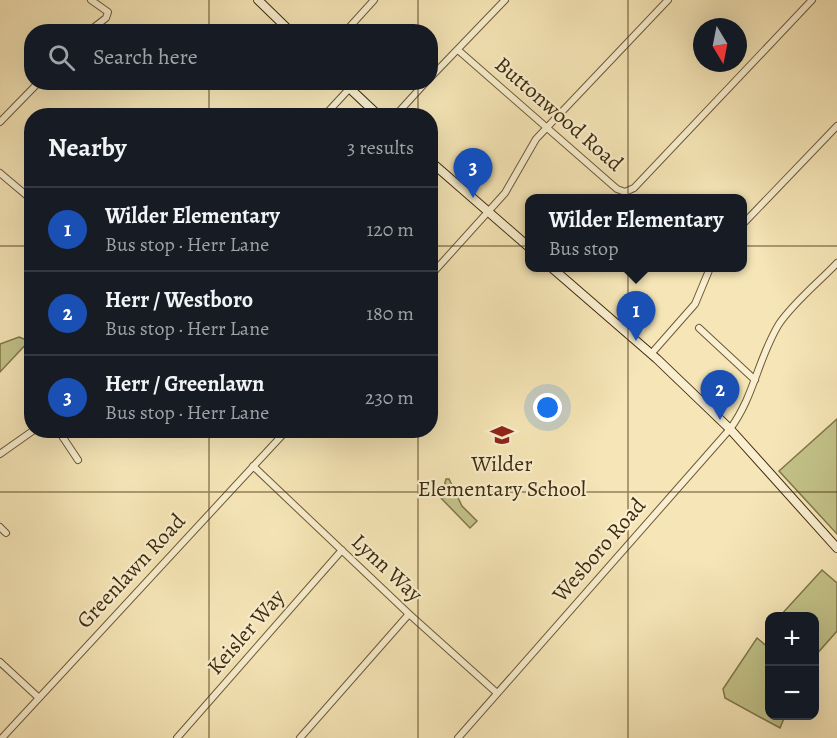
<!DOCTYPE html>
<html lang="en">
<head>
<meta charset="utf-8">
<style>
  :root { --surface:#171b24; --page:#20242c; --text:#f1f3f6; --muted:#9ea1a6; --line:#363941; --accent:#0f766e }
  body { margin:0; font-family:Alegreya,serif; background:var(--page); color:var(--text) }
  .controls { position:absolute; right:18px; bottom:18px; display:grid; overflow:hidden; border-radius:12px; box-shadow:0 6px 24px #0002 }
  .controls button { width:54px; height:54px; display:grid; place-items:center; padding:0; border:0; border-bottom:2px solid var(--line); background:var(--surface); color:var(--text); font:30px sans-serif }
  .compass { position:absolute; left:693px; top:18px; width:54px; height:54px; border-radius:50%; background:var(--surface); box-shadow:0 6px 24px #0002; rotate:170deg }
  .you { position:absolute; left:548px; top:408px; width:21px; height:21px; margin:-15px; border:4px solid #fff; border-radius:50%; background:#1a73e8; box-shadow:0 0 0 9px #1a73e833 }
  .badge { display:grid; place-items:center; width:39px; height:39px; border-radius:50%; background:var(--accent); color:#fff; font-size:20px; font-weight:700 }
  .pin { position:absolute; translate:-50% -50px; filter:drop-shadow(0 2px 3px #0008) }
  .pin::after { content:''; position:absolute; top:32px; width:21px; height:18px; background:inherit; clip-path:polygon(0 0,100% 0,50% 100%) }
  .popup { position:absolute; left:525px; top:194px; width:222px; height:78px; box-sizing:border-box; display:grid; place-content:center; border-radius:12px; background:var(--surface); filter:drop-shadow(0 2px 4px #0005); font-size:20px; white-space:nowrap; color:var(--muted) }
  .popup b { font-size:22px; color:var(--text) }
  .popup::after { content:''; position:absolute; left:50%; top:100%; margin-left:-12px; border:12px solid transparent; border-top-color:var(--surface) }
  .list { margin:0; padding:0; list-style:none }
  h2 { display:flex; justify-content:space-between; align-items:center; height:78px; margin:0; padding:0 24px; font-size:26px }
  h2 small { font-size:20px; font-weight:400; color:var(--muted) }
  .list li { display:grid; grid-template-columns:39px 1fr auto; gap:18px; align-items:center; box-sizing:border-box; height:84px; padding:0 24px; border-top:2px solid var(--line) }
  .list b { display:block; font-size:22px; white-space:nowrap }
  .list p { margin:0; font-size:20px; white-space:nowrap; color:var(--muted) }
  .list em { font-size:20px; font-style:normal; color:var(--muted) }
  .icon { flex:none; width:33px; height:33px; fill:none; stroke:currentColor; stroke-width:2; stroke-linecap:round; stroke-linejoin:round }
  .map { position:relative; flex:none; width:837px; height:738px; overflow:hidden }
  .search { position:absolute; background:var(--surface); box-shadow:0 6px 24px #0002; left:24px; top:24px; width:414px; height:66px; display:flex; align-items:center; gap:15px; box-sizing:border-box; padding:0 21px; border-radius:24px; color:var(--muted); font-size:22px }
  .panel { position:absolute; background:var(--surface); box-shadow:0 6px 24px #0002; left:24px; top:108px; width:414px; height:330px; border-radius:24px }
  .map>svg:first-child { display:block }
  .green { fill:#c3c389; stroke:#81774a; stroke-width:1.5 }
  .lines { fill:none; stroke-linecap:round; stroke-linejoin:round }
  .street-casing { stroke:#6d5a36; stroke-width:8 }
  .secondary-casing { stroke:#3f2b0b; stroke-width:10 }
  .street { stroke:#f9efd0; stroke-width:6 }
  .secondary { stroke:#f9efd0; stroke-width:8 }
  .grid { fill:none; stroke:#3f2b0b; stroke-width:1.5; stroke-opacity:0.55 }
  .labels { text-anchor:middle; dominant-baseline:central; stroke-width:4.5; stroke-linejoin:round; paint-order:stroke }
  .street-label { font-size:22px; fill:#3f2b0b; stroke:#f9efd0 }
  .poi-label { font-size:22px; fill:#3f2b0b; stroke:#f9efd0 }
</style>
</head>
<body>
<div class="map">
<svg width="837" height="738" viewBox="0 0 837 738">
  <rect width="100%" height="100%" fill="#f6e6b7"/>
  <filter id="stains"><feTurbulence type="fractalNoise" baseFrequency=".00333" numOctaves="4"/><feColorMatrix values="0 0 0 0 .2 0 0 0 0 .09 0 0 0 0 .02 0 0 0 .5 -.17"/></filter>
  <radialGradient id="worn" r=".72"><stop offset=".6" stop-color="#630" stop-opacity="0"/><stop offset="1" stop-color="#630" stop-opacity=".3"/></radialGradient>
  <!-- green -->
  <path class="green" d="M19,337L29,341L0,372V344Z
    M837,419V534L779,471Z
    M446,479H449L462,506L477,521L470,528L441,498Z
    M822,570L837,583V631L815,656L814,616H780Z
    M757,638L769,648L770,716H785L780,728L725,698L723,689Z"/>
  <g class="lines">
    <!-- street casing -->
    <g class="street-casing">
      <path id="street" d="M88,32L106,18L108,12L91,0
        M345,32L374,0
        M458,50L617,189L625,192L634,188L812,0
        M430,78L505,0
        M324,116L349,89
        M395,116L426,82
        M0,122L39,82
        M0,173L32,200
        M742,225L837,126
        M430,276L505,193L536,139L668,0
        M699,328L755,380
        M651,354L695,304L710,268
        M58,430L78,460
        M0,454L34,430
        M253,466L409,614L497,693
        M0,527L6,533
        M0,662L39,698
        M2,738L287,430
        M177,738L342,550
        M300,738L409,614
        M458,738L730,429C754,397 758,358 779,324C794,302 819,282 837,263"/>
    </g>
    <!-- secondary casing -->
    <g class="secondary-casing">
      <path id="secondary" d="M258,0L291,32
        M343,82L379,116
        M430,161L530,248
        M552,268L657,359L730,429L837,548"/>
    </g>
    <!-- street -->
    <use href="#street" class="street"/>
    <!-- secondary -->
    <use href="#secondary" class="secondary"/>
  </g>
  <!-- grid -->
  <path class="grid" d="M209,0V32M418,0V32M628,0V738M209,82V116M418,82V116M0,246H32M430,246H837M209,430V738M418,430V738M0,492H837"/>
  <!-- icons -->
  <defs>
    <g id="school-bare" transform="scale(1.8)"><path d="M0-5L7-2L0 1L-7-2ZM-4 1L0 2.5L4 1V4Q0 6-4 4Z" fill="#8f2418" stroke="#f9efd0" stroke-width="2.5" paint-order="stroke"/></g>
  </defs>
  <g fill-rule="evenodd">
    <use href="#school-bare" x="502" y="435"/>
  </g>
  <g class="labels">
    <!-- street labels -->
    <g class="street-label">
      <text transform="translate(559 114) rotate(41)">Buttonwood Road</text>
      <text transform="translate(599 550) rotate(-49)">Wesboro Road</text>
      <text transform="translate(387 568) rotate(43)">Lynn Way</text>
      <text transform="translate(131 571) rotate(-47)">Greenlawn Road</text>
      <text transform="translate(246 632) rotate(-49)">Keisler Way</text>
    </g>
    <!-- poi labels -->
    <g class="poi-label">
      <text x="502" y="464">Wilder<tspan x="502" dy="25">Elementary School</tspan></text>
    </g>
  </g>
  <rect width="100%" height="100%" filter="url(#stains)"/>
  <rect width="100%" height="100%" fill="url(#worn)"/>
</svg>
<div class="controls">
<button>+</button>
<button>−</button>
</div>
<svg class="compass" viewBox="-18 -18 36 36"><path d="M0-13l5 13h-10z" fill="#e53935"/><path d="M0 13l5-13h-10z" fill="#9ea1a6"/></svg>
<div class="you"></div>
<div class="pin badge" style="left:636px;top:341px;background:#1a4fb4">1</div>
<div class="popup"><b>Wilder Elementary</b>Bus stop</div>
<div class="pin badge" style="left:720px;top:420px;background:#1a4fb4">2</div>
<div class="pin badge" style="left:473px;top:198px;background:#1a4fb4">3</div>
<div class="search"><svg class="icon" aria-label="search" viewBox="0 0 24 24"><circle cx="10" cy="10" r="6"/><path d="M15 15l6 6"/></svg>Search here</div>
<section class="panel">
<h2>Nearby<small>3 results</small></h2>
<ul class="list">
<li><span class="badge" style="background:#1a4fb4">1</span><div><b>Wilder Elementary</b><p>Bus stop · Herr Lane</p></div><em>120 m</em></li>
<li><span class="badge" style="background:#1a4fb4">2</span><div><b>Herr / Westboro</b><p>Bus stop · Herr Lane</p></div><em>180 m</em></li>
<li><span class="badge" style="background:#1a4fb4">3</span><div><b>Herr / Greenlawn</b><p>Bus stop · Herr Lane</p></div><em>230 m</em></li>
</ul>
</section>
</div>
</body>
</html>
